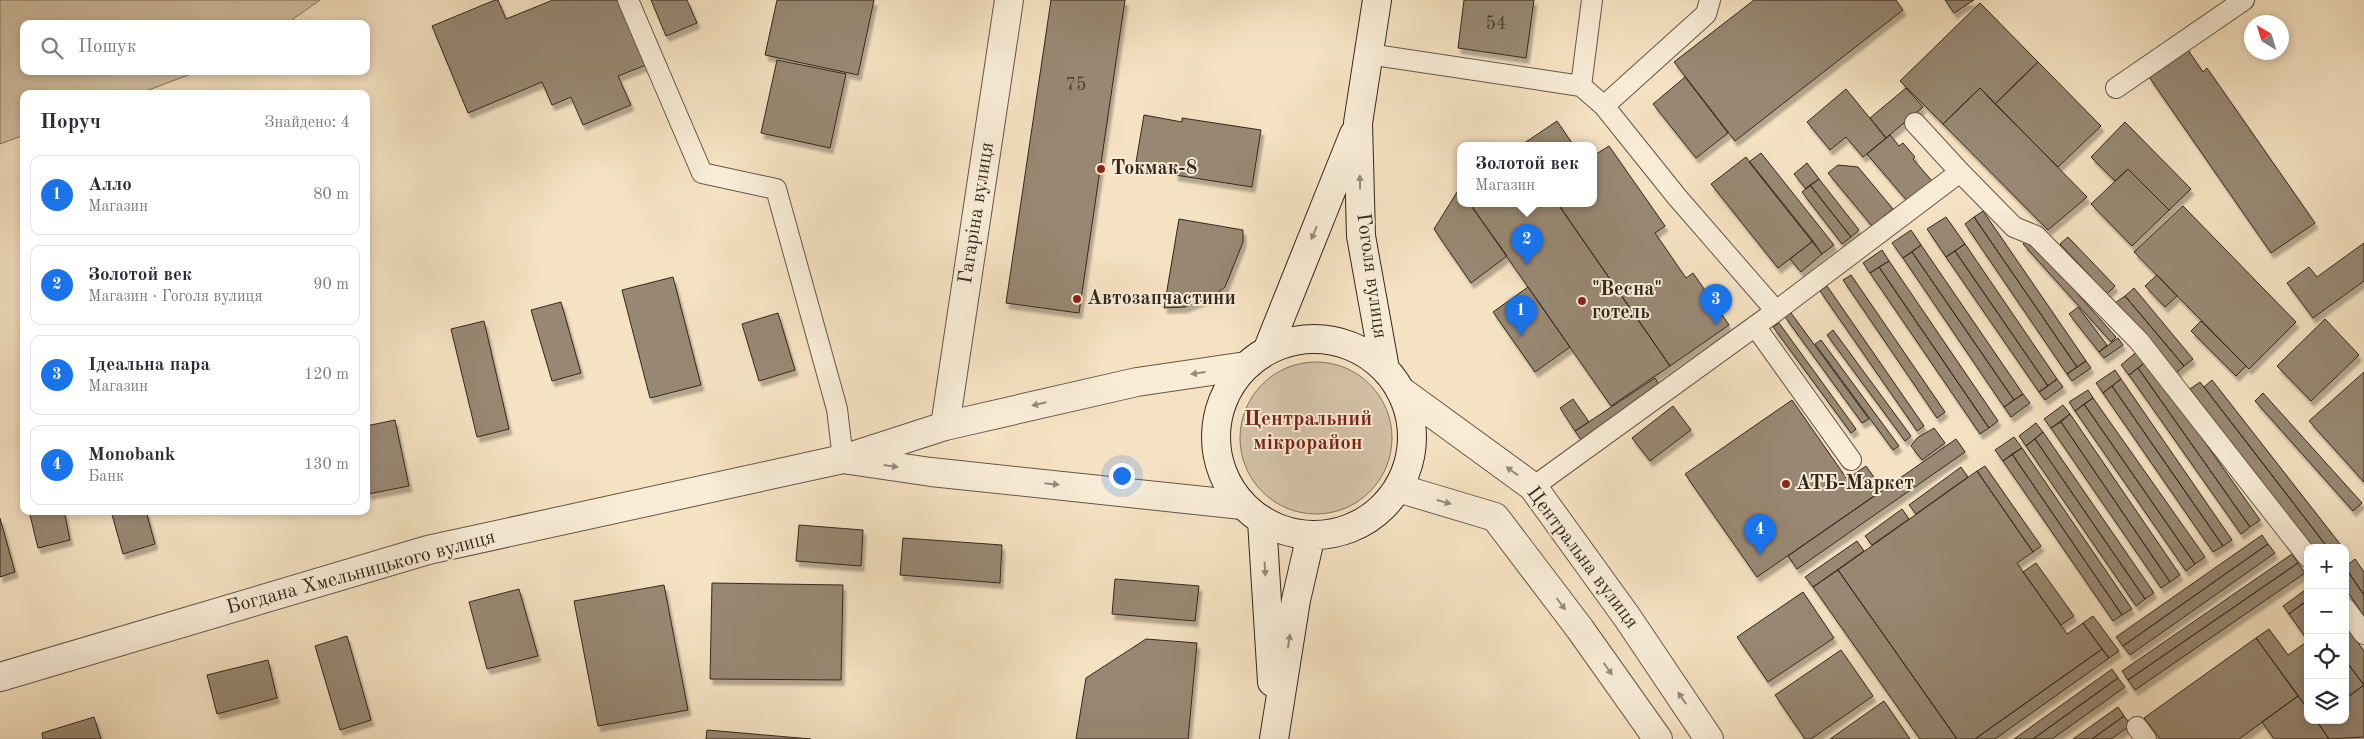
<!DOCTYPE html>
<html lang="uk">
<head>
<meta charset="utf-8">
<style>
  :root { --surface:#fff; --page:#f7f7f7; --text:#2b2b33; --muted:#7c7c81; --line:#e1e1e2; --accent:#1a73e8 }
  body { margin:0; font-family:"Old Standard TT",serif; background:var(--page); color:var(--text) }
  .controls { position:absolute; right:15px; bottom:15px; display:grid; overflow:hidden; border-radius:10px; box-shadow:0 2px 8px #0003 }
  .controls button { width:45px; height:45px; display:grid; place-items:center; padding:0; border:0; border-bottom:1px solid var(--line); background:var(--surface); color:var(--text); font:25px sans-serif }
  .compass { position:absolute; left:2244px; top:15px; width:45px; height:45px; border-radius:50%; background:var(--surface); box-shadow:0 2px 8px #0003; rotate:322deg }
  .you { position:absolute; left:1121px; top:475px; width:18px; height:18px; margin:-12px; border:4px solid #fff; border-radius:50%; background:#1a73e8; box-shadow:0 0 0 8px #1a73e833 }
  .badge { display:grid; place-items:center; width:32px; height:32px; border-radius:50%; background:var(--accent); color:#fff; font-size:16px; font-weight:700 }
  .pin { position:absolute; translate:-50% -41px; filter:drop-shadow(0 1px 2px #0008) }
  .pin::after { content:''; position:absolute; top:26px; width:18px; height:15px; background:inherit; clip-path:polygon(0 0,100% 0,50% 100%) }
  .popup { position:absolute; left:1457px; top:142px; width:140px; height:65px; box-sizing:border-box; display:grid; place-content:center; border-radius:10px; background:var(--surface); filter:drop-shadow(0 1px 4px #0005); font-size:16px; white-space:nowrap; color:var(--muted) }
  .popup b { font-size:19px; color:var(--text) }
  .popup::after { content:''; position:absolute; left:50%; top:100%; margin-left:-10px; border:10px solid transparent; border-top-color:var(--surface) }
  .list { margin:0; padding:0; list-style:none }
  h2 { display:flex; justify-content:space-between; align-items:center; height:65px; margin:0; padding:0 20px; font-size:21px }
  h2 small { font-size:16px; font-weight:400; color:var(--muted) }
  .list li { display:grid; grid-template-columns:32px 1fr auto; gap:15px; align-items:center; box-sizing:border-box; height:80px; margin:0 10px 10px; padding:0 10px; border:1px solid var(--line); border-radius:10px }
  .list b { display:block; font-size:19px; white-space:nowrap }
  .list p { margin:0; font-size:16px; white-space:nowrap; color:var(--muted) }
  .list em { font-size:16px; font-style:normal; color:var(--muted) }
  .icon { flex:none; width:28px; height:28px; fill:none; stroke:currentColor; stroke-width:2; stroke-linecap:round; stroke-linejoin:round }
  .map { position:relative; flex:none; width:2364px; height:739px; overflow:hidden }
  .search { position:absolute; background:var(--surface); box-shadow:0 2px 8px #0003; left:20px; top:20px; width:350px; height:55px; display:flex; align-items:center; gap:12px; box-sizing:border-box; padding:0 18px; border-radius:10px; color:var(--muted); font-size:19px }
  .panel { position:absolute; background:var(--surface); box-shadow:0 2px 8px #0003; left:20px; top:90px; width:350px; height:425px; border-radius:10px }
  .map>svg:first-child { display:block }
  .green { fill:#d4c2a6; stroke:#847462 }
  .building { fill:#988873; stroke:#33271d; filter:url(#shadow) }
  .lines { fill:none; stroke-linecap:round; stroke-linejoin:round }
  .service-casing { stroke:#645646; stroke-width:22 }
  .minor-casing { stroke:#645646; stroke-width:30 }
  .tertiary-casing { stroke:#645646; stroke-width:30 }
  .secondary-casing { stroke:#33271d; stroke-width:30 }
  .service { stroke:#f8ecd7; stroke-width:20 }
  .minor { stroke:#f8ecd7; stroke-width:28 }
  .tertiary { stroke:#f8ecd7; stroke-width:28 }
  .secondary { stroke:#f8ecd7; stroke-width:28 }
  .oneway { fill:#968a7a }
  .poi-dot { fill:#8f2418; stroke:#f8ecd7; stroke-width:2 }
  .labels { text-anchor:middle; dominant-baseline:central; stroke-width:4; stroke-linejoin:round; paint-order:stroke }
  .number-label { font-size:18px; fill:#4c3f32 }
  .poi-label { font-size:20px; font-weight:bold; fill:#33271d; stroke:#f8ecd7; text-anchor:start }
  .street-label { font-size:20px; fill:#33271d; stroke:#f8ecd7 }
  .neighbourhood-label { font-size:21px; font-weight:bold; fill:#7a1f14; stroke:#f8ecd7 }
</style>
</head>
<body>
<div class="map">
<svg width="2364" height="739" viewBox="0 0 2364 739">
  <defs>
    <filter id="shadow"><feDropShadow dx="3" dy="5.5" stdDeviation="1" flood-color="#0004"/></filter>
  </defs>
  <rect width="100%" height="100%" fill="#f5e2c2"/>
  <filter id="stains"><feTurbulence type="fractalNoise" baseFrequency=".004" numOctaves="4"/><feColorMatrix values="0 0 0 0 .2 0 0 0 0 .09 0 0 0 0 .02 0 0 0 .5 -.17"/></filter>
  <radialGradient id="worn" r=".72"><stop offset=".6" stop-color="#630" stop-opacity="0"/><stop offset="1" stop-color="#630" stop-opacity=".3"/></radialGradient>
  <!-- green -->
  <path class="green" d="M0,0H320L286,24H24V71H199L138,94H24V135L0,144Z
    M1240 438a76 76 0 1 1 152 0a76 76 0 1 1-152 0Z"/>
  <!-- building -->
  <path class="building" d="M495,0H498L506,19L553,0H619L646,65L618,76L631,105L583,125L571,97L552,105L542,82L468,113L432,26Z
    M651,0H687L697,23L666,36Z
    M777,0H874L858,75L765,55Z
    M1051,0H1125L1079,313L1006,303Z
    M1464,0H1534L1526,58L1458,48Z
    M1754,0H1896L1903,10L1735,141L1674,62Z
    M1945,0H1974L1954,13Z
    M1980,3L2038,62L1995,104L1980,88L1943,124L1900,81Z
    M2188,50L2203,72L2207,68L2315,223L2271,253L2149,77Z
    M777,60L846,74L830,148L761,133Z
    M2038,62L2101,126L2058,167L1995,104Z
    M1685,77L1728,133L1696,158L1653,104Z
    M1906,88L1923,107L1886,138L1870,118Z
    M1980,88L2087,197L2048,230L1943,124Z
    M1846,89L1886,138L1863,157L1846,137L1830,150L1807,122Z
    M1144,115L1182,122V118L1261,130L1252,187L1175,175L1176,169L1136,162Z
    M1557,121L1574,146H1520Z
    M2125,122L2191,189L2169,210L2128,169L2115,181L2091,157Z
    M1890,135L1899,146L1903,143L1915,157L1913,159L1932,181L1908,202L1867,154Z
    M1609,146L1665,226L1655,233L1686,278L1693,273L1729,325L1670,366L1558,204H1593V156Z
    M1761,153L1834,245L1822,254L1749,162Z
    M1746,157L1813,241L1778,268L1711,184Z
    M1807,163L1819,179L1806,189L1794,174Z
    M1838,165L1858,167L1893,209L1872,226L1828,173Z
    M2128,169L2169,210L2132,246L2091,204Z
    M1819,179L1859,230L1851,237L1810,185Z
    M1810,185L1851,237L1842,244L1802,192Z
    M1459,189L1461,204H1470L1507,256L1471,283L1434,229Z
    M1470,204H1558L1670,366L1611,406Z
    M2183,206L2296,322L2249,369L2134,252Z
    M1983,211L2086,361L2077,367L1974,217Z
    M1946,217L1965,244L1946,257L1927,229Z
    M1974,217L2077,367L2067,374L1965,224Z
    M1179,219L1243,230V242L1225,287L1215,295L1185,307L1164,308Z
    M1911,230L1921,245L1903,258L1892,243Z
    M2068,237L2115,286L2107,294L2060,244Z
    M2029,239L2116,337L2111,342L2023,244Z
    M1813,241L1822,254L1801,272L1790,259Z
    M2364,243V281L2313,318L2287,283L2309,267L2317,277Z
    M1965,244L2057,379L2048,386L1955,251Z
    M1921,245L2023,394L2014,400L1912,252Z
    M1882,250L1889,261L1870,273L1863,263Z
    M1955,251L2048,386L2039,392L1946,257Z
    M1912,252L2014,400L2004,407L1903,258Z
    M1889,261L1998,421L1989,428L1879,267Z
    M1879,267L1989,428L1980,434L1870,273Z
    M1851,275L1945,412L1937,418L1843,280Z
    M2157,275L2177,296L2165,307L2145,286Z
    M673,277L701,385L650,398L622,290Z
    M1827,286L1924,426L1917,431L1820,291Z
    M1528,287L1570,347L1535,372L1493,312Z
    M2134,288L2193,359L2184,366L2125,296Z
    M2125,296L2184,366L2175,374L2115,303Z
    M561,302L581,373L552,381L531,310Z
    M2078,307L2107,345L2099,352L2069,314Z
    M778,313L795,370L759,381L742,324Z
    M1791,313L1869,419L1862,423L1785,317Z
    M2325,319L2359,355L2311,401L2277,366Z
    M484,321L509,429L477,437L451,329Z
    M2201,321L2246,366L2236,376L2191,331Z
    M1779,323L1856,429L1851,433L1773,327Z
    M1833,330L1911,436L1905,441L1827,335Z
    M2118,338L2123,345L2104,358L2099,352Z
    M1821,340L1899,446L1893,450L1815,344Z
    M2139,350L2147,361L2129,375L2121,365Z
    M2086,361L2091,368L2072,381L2067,374Z
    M2147,361L2260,520L2250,527L2138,368Z
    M2138,368L2250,527L2241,534L2129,375Z
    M2115,370L2121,379L2103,393L2096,383Z
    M2364,372V482L2309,421Z
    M1655,378L1663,391L1584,444L1575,431Z
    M2057,379L2063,387L2045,400L2039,392Z
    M2121,379L2232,540L2223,546L2112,386Z
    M2212,380L2340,544L2334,548H2328L2204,387Z
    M2200,382L2328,548H2313L2190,389Z
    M2112,386L2223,546L2213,552L2103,393Z
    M2088,390L2093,398L2075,411L2069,402Z
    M2263,393L2362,503L2353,511L2255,401Z
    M2023,394L2030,403L2011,417L2004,407Z
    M2093,398L2205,557L2195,564L2084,404Z
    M1573,399L1589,422L1575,431L1560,408Z
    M1792,400L1847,479L1866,466L1883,490L1757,577L1685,474Z
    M2084,404L2195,564L2186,571L2075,411Z
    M2063,405L2070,414L2051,428L2044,419Z
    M1673,406L1691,430L1650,461L1632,438Z
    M2070,414L2180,575L2170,582L2061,422Z
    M395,420L409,486L368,494L366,426Z
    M2061,422L2170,582L2161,588L2051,428Z
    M2036,423L2043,432L2026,446L2019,436Z
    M1934,428L1945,443L1922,460L1911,446L1917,438Z
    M2043,432L2154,593L2145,599L2035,439Z
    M2014,437L2022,448L2003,461L1995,450Z
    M1956,439L1965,452L1797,569L1788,556Z
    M2035,439L2145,599L2136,606L2026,446Z
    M2022,448L2132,609L2122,615L2012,454Z
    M2012,454L2122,615L2113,621L2003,461Z
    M1985,466L2041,546L2033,552L1977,471Z
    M1961,467L1968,477L1916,514L1909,505Z
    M1977,471L2033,552L2017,563L2067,634L2083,623L2102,649L1975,739H1957L1838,570Z
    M1902,509L1909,519L1872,545L1865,536Z
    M29,511H64L70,540L38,548Z
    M111,511H146L155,544L123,554Z
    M0,518L15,572L0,577Z
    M799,525L863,530L861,566L796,561Z
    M2262,535L2268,544L2123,646L2116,637Z
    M903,538L1002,545L1000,583L900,575Z
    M1857,541L1864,551L1813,587L1805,577Z
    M2268,544L2275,553L2130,655L2123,646Z
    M2292,554L2298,563L2128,680L2122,671Z
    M2355,559L2364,572V595L2345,567Z
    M2036,563L2074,616L2061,625L2023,572Z
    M2298,563L2305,573L2135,690L2128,680Z
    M2345,567L2364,595V616L2345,588Z
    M1838,570L1957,739H1920L1813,587Z
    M1115,579L1199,586L1195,621L1112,614Z
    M712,583L843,585L841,680L710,679Z
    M664,585L688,710L598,726L574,601Z
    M2308,588V600L2289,614L2283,606Z
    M519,589L538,656L487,669L469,602Z
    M1803,592L1834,638L1768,682L1737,637Z
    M2303,603L2308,609V709L2256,638L2269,629L2288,655L2308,641L2289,614Z
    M2093,616L2119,651L2109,658L2083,623Z
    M2345,625L2364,651V685L2345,660Z
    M347,636L371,720L340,730L315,646Z
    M2256,638L2298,696L2239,739H2160L2144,718Z
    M1146,639L1197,643L1188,739H1076L1086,678Z
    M2102,649L2109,658L1995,739H1975Z
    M1841,650L1873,696L1811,739H1805L1775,695Z
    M268,660L277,698L217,714L207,675Z
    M2345,660L2364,685L2345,699Z
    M2112,669L2118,678L2033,739H2014Z
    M2118,678L2125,687L2052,739H2033Z
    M2364,685V737L2329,739L2316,720H2345V699Z
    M2298,696L2308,709V720H2316L2329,739H2274L2262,722Z
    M1884,701L1910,739H1830Z
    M2118,707L2124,716L2092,739H2073Z
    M2124,716L2131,725L2111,739H2092Z
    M94,717L101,739H43L42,733Z
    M707,730L811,739H706Z"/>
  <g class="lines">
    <!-- service casing -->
    <g class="service-casing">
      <path id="service" d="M628,0L702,173L776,189L837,409L843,459
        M1368,54L1581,86L1604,106L1677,197L1776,311L1533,487
        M1581,86L1592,0
        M2116,88L2244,0
        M1604,106L1706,14L1710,0
        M1960,172L2014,227L2036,236L2139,341L2308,557
        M1776,311L1960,172L1915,123
        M1755,326L1851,460
        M2345,608L2364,634
        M2137,727L2146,739"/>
    </g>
    <!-- minor casing -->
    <g class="minor-casing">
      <path id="minor" d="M945,426L1009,0"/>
    </g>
    <!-- tertiary casing -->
    <g class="tertiary-casing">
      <path id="tertiary" d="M1400,390L1533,487L1627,617L1709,739
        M849,460L931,472L1242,505
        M1398,488L1495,517L1580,629L1658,739
        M0,677L428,550L843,459L945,426L1137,382L1246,366"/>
    </g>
    <!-- secondary casing -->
    <g class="secondary-casing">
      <path id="secondary" d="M1377,0L1358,123L1361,236L1385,369
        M1216 437a98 98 0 1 1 196 0a98 98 0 1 1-196 0Z
        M1267,351L1354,134
        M1262,521L1272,682
        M1274,739L1296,600L1311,535"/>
    </g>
    <!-- service -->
    <use href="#service" class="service"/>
    <!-- minor -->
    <use href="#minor" class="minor"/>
    <!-- tertiary -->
    <use href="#tertiary" class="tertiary"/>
    <!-- secondary -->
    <use href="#secondary" class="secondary"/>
  </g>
  <!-- one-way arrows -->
  <defs><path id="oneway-solid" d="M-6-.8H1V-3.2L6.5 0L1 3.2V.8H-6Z" transform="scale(1.25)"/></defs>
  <g class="oneway">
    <use href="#oneway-solid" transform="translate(1360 182) rotate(-91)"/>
    <use href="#oneway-solid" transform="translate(1314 233) rotate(112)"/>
    <use href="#oneway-solid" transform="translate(1198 373) rotate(172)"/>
    <use href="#oneway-solid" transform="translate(1039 404) rotate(167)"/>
    <use href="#oneway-solid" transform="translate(891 466) rotate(8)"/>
    <use href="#oneway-solid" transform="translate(1512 471) rotate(-144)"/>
    <use href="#oneway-solid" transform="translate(1052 484) rotate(6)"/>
    <use href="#oneway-solid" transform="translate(1444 502) rotate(16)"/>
    <use href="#oneway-solid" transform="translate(1265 569) rotate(87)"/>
    <use href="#oneway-solid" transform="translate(1561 604) rotate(53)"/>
    <use href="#oneway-solid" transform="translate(1289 641) rotate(-81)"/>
    <use href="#oneway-solid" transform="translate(1608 669) rotate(55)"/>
    <use href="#oneway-solid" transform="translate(1682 698) rotate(-124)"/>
  </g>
  <!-- markers -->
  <g class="poi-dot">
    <circle cx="1101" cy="169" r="5"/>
    <circle cx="1077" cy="299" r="5"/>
    <circle cx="1582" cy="301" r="5"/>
    <circle cx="1786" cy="484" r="5"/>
  </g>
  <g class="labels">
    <!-- number labels -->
    <g class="number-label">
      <text x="1496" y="24">54</text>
      <text x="1076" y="85">75</text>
    </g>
    <!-- poi labels -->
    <g class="poi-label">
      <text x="1111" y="169">Токмак-8</text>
      <text x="1592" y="290">"Весна"<tspan x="1592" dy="23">готель</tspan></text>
      <text x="1087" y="299">Автозапчастини</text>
      <text x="1796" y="484">АТБ-Маркет</text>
    </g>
    <!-- street labels -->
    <g class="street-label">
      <text transform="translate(977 213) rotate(-81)">Гагаріна вулиця</text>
      <text transform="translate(1371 276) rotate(82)">Гоголя вулиця</text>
      <text transform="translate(1582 558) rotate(53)">Центральна вулиця</text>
      <text transform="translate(361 573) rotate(-15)">Богдана Хмельницького вулиця</text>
    </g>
    <!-- neighbourhood labels -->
    <g class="neighbourhood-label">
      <text x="1308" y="419">Центральний<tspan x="1308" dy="24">мікрорайон</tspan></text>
    </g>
  </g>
  <rect width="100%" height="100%" filter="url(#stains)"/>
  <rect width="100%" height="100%" fill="url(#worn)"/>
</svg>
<div class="controls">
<button>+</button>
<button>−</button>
<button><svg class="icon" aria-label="locate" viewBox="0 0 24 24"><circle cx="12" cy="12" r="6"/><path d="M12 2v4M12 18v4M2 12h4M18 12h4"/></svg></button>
<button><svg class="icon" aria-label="layers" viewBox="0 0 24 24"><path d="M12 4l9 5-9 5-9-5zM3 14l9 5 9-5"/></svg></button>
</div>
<svg class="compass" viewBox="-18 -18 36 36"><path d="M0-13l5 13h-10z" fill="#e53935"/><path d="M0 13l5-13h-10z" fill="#7c7c81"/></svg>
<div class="you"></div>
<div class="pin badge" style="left:1521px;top:336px">1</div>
<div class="pin badge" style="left:1527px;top:265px">2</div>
<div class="popup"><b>Золотой век</b>Магазин</div>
<div class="pin badge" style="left:1716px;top:325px">3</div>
<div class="pin badge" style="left:1760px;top:555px">4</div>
<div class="search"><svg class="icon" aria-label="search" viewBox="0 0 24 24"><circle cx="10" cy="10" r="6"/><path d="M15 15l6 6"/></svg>Пошук</div>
<section class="panel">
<h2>Поруч<small>Знайдено: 4</small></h2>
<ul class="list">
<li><span class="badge">1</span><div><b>Алло</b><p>Магазин</p></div><em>80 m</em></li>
<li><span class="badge">2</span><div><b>Золотой век</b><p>Магазин · Гоголя вулиця</p></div><em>90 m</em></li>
<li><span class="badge">3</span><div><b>Ідеальна пара</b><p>Магазин</p></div><em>120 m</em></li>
<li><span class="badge">4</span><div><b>Monobank</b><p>Банк</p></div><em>130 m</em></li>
</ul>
</section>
</div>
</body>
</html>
